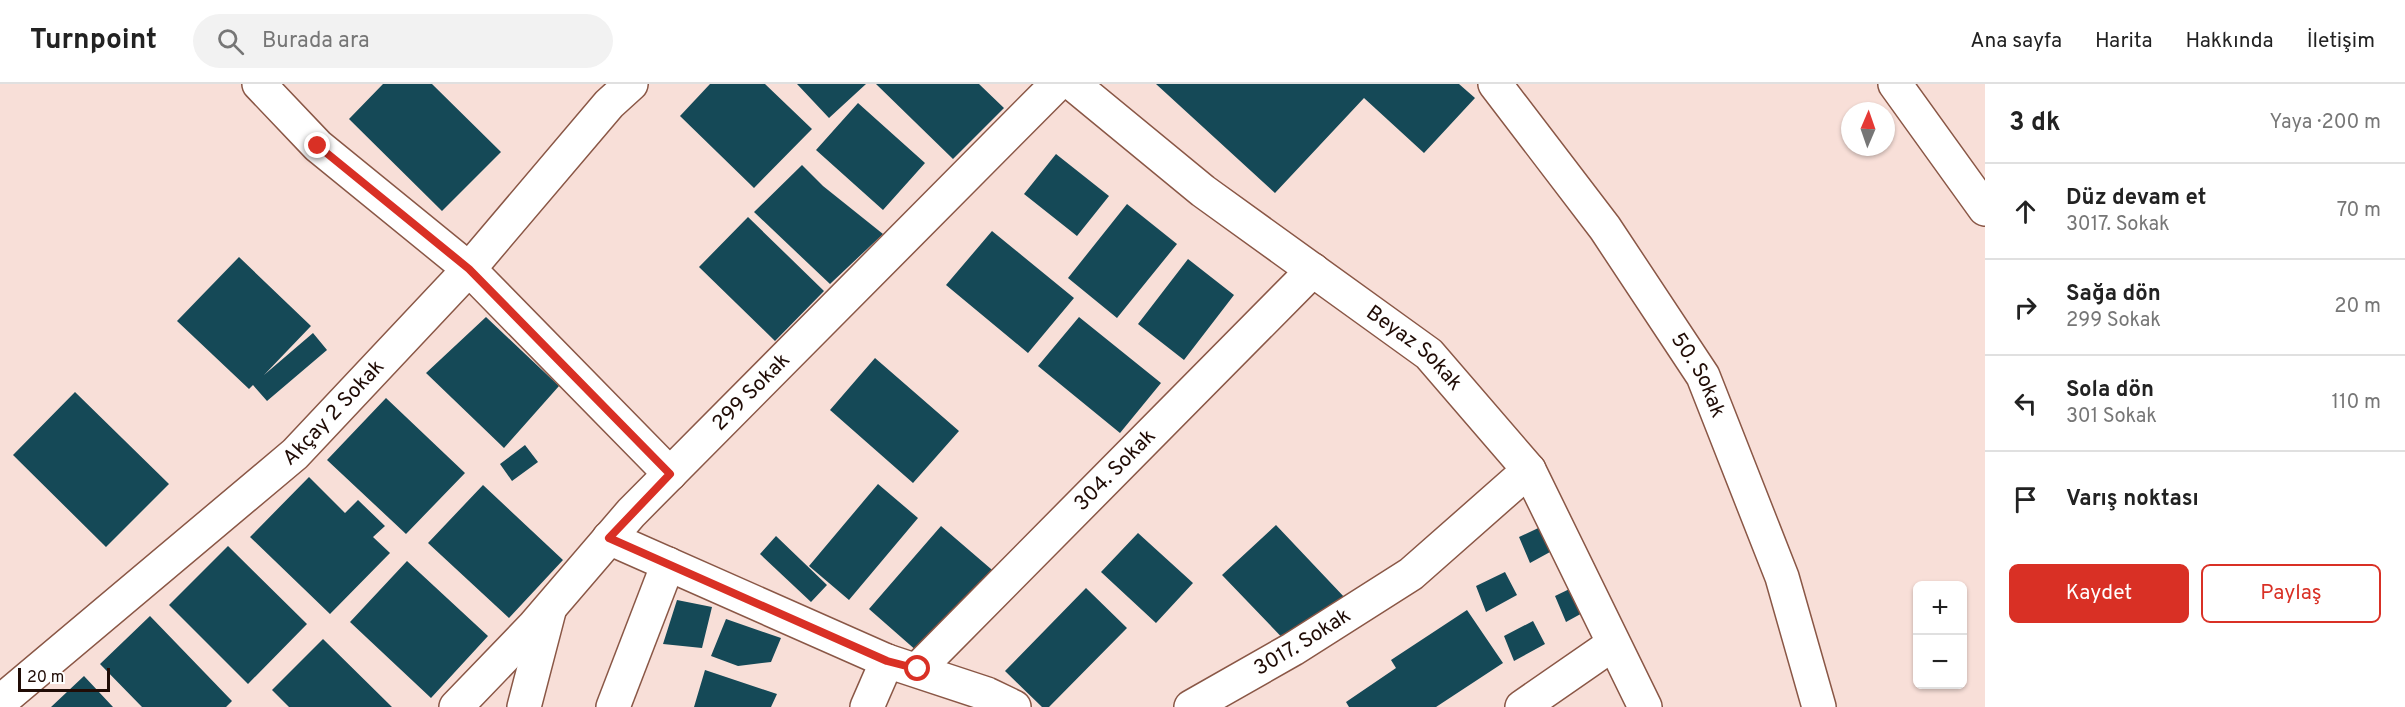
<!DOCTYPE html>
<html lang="tr">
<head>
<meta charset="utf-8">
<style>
  :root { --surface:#fff; --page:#f2f2f2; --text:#222; --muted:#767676; --line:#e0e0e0; --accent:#d93025 }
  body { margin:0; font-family:Overpass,sans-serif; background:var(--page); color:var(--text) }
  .controls { position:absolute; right:18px; bottom:18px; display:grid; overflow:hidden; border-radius:9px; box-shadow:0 2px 4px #0004 }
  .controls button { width:54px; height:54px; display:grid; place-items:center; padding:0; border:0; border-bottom:2px solid var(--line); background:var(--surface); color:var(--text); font:30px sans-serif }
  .compass { position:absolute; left:1841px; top:18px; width:54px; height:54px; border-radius:50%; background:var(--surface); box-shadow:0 2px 4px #0004; rotate:2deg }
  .scale { position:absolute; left:18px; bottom:15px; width:92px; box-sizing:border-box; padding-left:6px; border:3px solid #200c06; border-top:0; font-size:16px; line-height:21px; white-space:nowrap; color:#200c06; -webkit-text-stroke:4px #fff; paint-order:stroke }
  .stop { position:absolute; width:18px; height:18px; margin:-14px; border:4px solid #d93025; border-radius:50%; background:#fff }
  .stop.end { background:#d93025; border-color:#fff; box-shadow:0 2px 6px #0008 }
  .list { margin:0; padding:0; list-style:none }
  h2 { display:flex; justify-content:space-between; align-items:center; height:78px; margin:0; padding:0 24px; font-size:26px }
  h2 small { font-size:20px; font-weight:400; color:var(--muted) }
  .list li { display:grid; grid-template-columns:39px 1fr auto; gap:18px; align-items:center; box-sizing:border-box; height:96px; padding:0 24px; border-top:2px solid var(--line) }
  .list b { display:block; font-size:22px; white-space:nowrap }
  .list p { margin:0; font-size:20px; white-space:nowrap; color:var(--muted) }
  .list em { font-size:20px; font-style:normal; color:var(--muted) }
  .actions { display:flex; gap:12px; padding:18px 24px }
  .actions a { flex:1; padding:14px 0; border:2px solid var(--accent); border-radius:9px; text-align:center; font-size:21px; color:var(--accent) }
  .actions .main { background:var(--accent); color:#fff }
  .icon { flex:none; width:33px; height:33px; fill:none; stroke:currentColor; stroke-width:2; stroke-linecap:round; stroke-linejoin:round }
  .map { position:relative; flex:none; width:1985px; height:623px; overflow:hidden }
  header { display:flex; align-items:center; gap:36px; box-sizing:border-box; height:84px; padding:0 30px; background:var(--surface); border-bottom:2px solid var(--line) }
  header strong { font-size:28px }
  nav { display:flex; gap:33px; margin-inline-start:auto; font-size:21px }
  .search { width:420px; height:54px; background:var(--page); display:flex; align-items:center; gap:15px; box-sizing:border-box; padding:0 21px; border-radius:33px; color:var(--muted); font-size:22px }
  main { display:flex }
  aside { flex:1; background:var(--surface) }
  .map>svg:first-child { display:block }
  .building { fill:#154957 }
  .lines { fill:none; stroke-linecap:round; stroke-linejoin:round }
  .minor-casing { stroke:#8a5746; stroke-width:36 }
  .minor { stroke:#fff; stroke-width:33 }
  .route { stroke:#d93025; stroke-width:8 }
  .labels { text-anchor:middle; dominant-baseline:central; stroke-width:6; stroke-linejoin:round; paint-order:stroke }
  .street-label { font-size:21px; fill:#200c06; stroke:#fff }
</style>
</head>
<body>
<header>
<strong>Turnpoint</strong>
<div class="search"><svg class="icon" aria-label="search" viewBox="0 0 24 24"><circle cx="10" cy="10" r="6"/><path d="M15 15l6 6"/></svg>Burada ara</div>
<nav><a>Ana sayfa</a><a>Harita</a><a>Hakkında</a><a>İletişim</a></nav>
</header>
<main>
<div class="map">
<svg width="1985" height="623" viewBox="0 0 1985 623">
  <rect width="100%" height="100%" fill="#f8dfd8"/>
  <!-- building -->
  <path class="building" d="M383,0H432L501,68L442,127L349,35Z
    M710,0H765L812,45L754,104L680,32Z
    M797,0H866L829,34Z
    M876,0H979L1004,24L953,75Z
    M1156,0H1459L1475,14L1424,69L1364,14L1275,109Z
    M858,19L925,79L883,126L816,66Z
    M1056,70L1109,112L1077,152L1024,110Z
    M802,81L823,102L883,150L830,200L754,128Z
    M1127,120L1177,160L1117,234L1068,194Z
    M748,133L824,207L775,257L699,183Z
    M992,147L1074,214L1028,269L946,201Z
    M239,173L311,242L264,291L313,249L327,266L267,317L253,301L249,305L177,237Z
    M1188,175L1234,211L1184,276L1138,240Z
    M486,233L559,302L504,364L426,289Z
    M1079,233L1161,299L1120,349L1038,282Z
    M875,274L959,347L913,399L830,326Z
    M75,308L169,400L106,463L13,371Z
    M386,314L465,389L406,450L327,376Z
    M525,361L538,378L512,397L500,380Z
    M309,393L345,429L358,416L385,442L373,453L390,469L330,530L250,453Z
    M878,400L918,434L849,516L809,482Z
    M483,401L563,476L509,534L428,459Z
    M1549,439L1561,462L1530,479L1519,453Z
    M1276,441L1346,515L1293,565L1222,491Z
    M941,442L998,491L926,575L869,525Z
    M1138,449L1193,499L1156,539L1101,488Z
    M776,452L827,501L811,518L760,470Z
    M228,462L307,540L248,600L169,521Z
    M407,477L488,552L431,614L350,538Z
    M1505,488L1517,511L1486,528L1476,502Z
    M1584,498L1597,521L1566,538L1555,512Z
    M1086,504L1127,544L1049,623H1042L1005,587Z
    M677,516L712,523L702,564L663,560Z
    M1467,526L1503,579L1436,623H1349L1346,618L1396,584L1391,576Z
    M150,532L232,617L226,623H142L100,580Z
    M726,535L781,554L771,578L738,582L711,572Z
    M1533,537L1545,560L1514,577L1504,552Z
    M323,555L392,623H289L272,606Z
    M705,586L777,610L771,623H694Z
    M84,592L113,623H51Z"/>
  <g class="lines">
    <!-- minor casing -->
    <g class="minor-casing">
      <g id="minor">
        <path d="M259,0L318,62L469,185L670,390"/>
        <path id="s1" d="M1073,0L1203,107L1429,270L1529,386L1645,623"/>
        <path id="s2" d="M1495,0L1605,144L1703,292L1782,493L1819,623"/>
        <path d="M1895,0L1985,125"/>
        <path d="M609,454L887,577L987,610L1014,623"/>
        <path id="s3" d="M918,585L1313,186"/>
        <path id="s4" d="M0,618L295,370L469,185L609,20L631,0"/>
        <path id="s5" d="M456,623L534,542L631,429L1057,0"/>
        <path d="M524,623L549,527"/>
        <path d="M613,623L668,480"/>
        <path d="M867,623L887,577"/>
        <path id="s6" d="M1191,623L1293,565L1411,490L1529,386"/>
        <path d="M1522,623L1613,560"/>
      </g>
    </g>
    <!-- minor -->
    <use href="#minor" class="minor"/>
  </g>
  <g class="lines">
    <!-- route -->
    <path class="route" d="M318,62L469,185L670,390L609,454L887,577L918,585"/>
  </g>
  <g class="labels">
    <!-- street labels -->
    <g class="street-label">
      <text stroke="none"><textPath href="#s1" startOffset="432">Beyaz Sokak</textPath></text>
      <text stroke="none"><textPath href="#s2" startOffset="356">50. Sokak</textPath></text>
      <text stroke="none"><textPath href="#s5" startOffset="432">299 Sokak</textPath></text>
      <text stroke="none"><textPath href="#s4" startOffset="442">Akçay 2 Sokak</textPath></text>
      <text stroke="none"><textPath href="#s3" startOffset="280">304. Sokak</textPath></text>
      <text stroke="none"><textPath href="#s6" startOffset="129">3017. Sokak</textPath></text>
    </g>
  </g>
</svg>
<div class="controls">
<button>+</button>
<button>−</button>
</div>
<svg class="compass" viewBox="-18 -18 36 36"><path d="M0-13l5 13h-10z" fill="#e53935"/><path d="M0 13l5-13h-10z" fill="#767676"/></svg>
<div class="scale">20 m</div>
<div class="stop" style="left:918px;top:585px"></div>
<div class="stop end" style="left:318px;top:62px"></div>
</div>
<aside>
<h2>3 dk<small>Yaya · 200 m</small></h2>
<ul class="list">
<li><svg class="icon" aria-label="ahead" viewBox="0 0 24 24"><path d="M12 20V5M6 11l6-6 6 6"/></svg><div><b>Düz devam et</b><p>3017. Sokak</p></div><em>70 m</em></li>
<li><svg class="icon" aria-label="right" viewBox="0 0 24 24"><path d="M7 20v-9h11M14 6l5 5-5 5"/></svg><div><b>Sağa dön</b><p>299 Sokak</p></div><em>20 m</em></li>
<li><svg class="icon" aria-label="left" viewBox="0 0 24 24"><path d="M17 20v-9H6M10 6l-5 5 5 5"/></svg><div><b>Sola dön</b><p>301 Sokak</p></div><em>110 m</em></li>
<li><svg class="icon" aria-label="arrive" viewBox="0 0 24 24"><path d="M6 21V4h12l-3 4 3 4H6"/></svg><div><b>Varış noktası</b></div></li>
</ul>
<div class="actions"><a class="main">Kaydet</a><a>Paylaş</a></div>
</aside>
</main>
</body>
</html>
